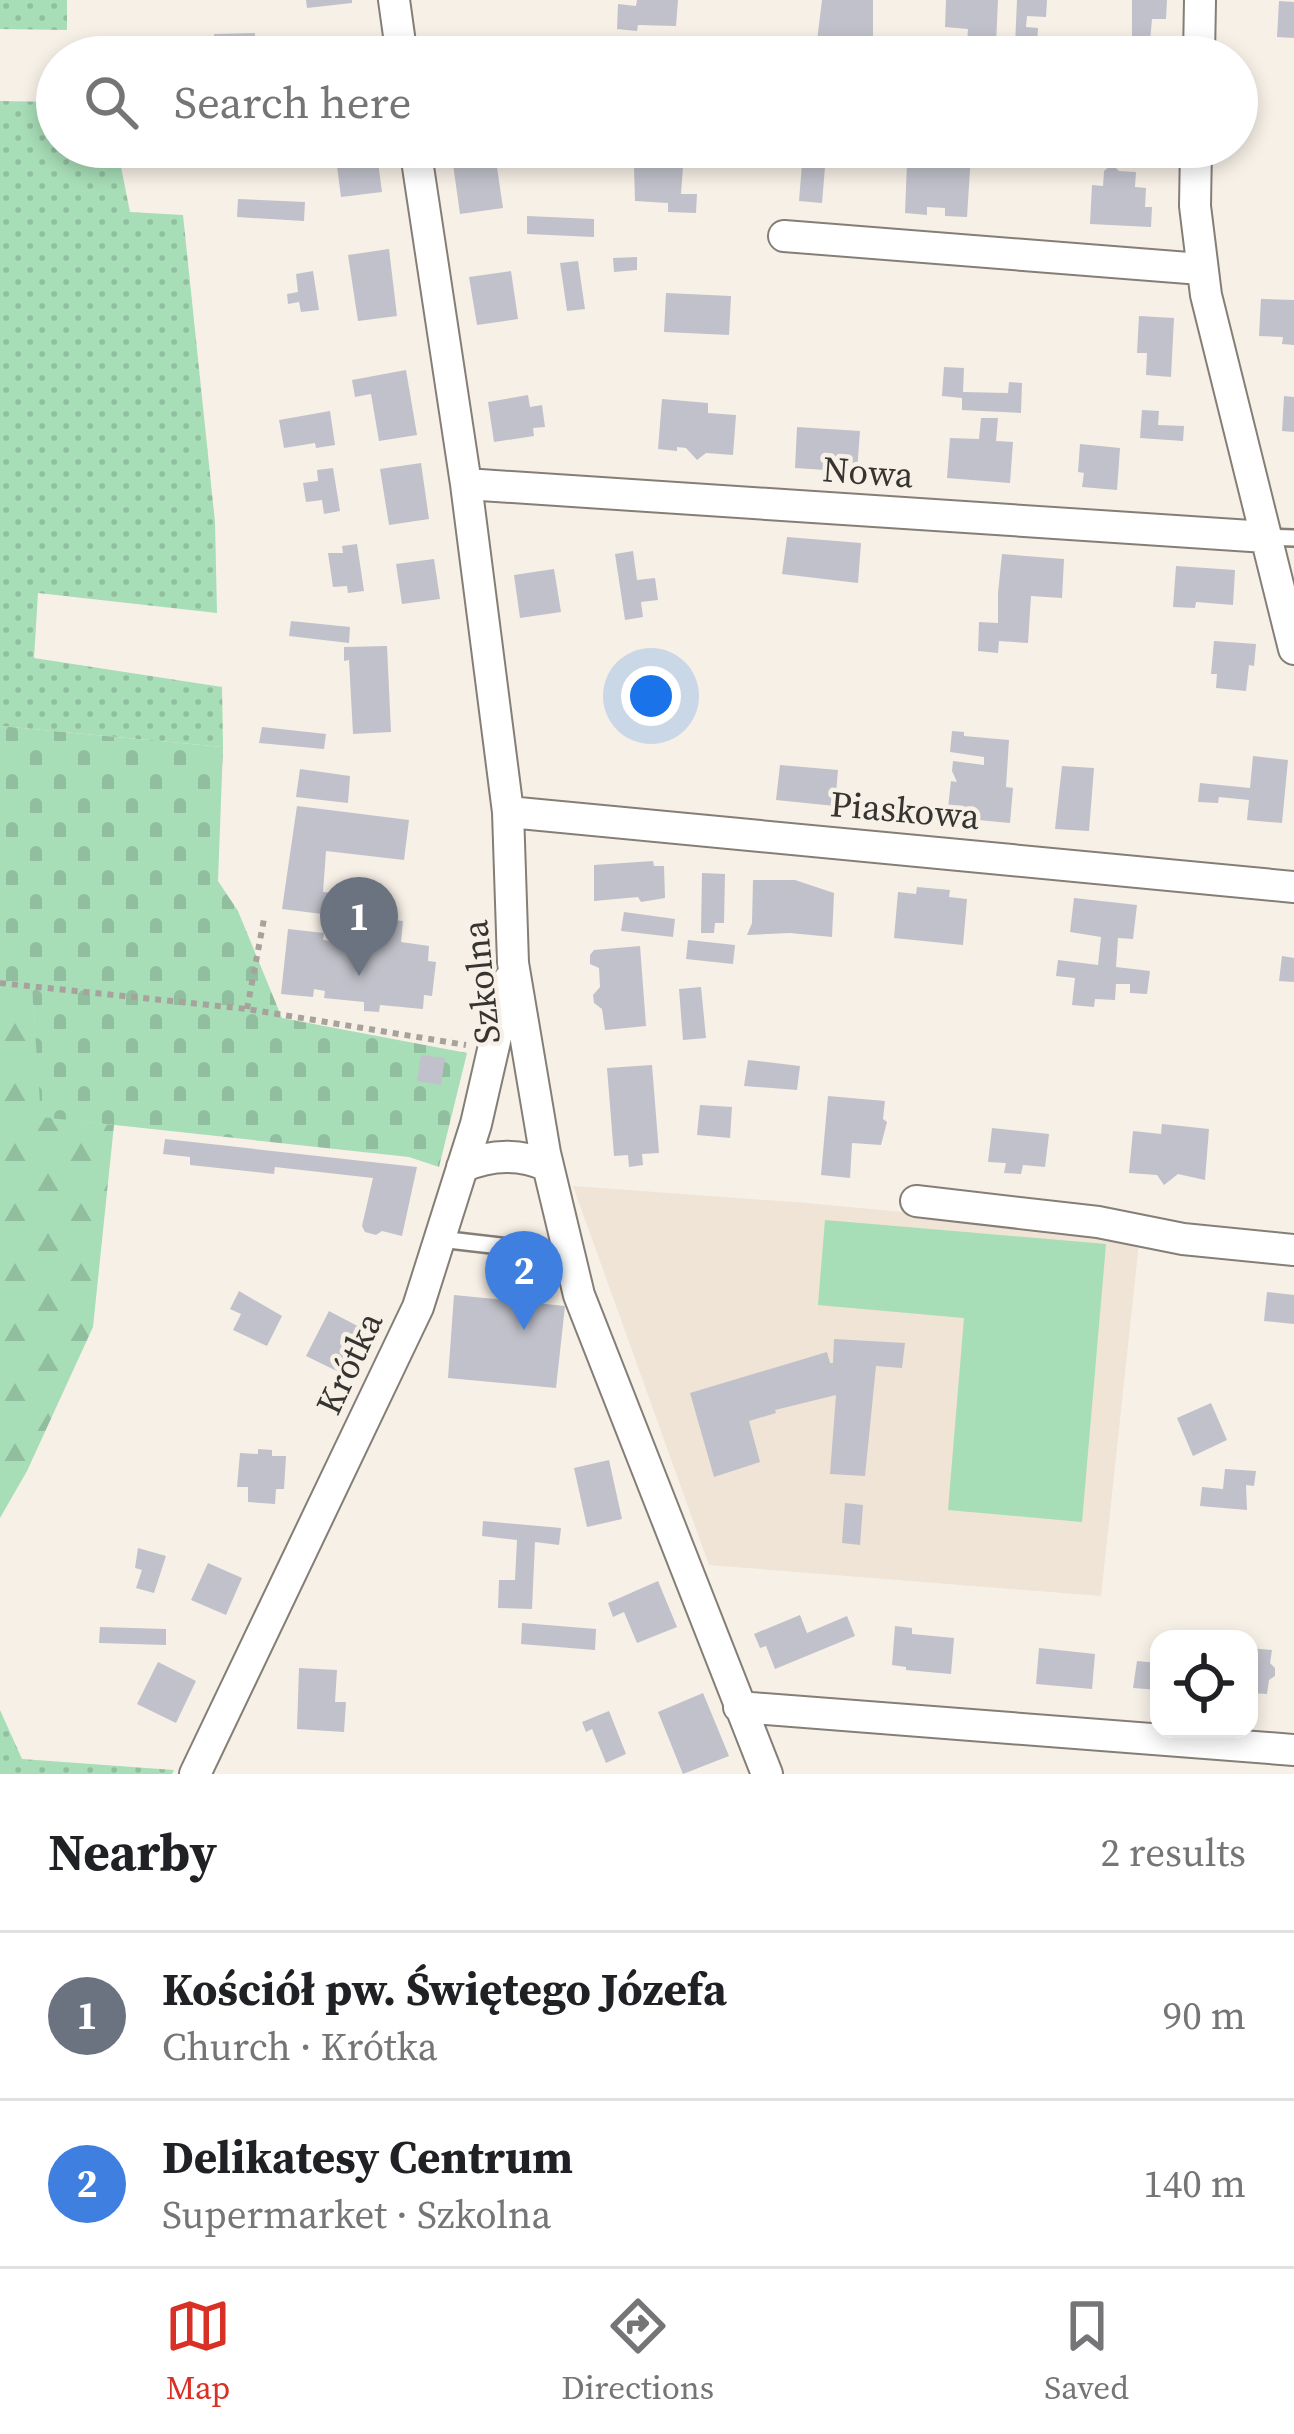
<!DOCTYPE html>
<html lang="en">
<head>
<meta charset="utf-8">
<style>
  :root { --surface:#fff; --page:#f6f6f6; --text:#202124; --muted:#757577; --line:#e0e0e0; --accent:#d93025 }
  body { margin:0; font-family:"Source Serif 4",serif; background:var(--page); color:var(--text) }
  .controls { position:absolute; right:36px; bottom:36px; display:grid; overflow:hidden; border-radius:24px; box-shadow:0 6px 18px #0003 }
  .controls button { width:108px; height:108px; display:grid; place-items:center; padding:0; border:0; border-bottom:3px solid var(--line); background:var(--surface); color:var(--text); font:60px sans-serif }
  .you { position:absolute; left:651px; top:696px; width:42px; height:42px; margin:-30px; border:9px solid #fff; border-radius:50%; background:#1a73e8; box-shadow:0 0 0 18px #1a73e833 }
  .badge { display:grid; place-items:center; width:78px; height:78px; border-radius:50%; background:var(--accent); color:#fff; font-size:39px; font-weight:700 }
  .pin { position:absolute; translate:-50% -99px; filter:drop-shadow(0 3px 6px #0008) }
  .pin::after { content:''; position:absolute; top:63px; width:42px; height:36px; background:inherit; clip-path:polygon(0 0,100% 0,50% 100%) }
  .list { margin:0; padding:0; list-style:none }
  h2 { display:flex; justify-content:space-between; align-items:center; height:156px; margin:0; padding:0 48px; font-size:51px }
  h2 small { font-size:39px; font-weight:400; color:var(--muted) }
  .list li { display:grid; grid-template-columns:78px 1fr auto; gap:36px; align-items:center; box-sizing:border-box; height:168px; padding:0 48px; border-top:3px solid var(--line) }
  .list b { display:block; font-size:45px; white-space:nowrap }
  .list p { margin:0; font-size:39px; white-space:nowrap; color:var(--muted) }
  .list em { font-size:39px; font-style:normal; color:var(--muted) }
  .icon { flex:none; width:66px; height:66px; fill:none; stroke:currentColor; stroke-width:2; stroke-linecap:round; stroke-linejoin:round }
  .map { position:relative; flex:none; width:1294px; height:1774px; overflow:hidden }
  .search { position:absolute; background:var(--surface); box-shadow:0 6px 18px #0003; left:36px; right:36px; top:36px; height:132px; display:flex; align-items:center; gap:30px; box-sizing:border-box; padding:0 42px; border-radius:66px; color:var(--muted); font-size:45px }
  .sheet { height:492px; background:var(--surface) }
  nav { display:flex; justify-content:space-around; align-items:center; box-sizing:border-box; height:168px; border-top:3px solid var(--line); background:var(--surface); font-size:33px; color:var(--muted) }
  nav a { display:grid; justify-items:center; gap:6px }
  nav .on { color:var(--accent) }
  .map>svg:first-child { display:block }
  .built { fill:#efe4d5 }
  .green { fill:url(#green-dots) }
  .forest { fill:url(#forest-firs) }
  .cemetery { fill:url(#cemetery-stones) }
  .pitch { fill:#a7ddb7 }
  .building { fill:#c1c1cb }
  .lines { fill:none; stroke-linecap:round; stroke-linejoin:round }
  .service-casing { stroke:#847e76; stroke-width:20 }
  .minor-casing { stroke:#847e76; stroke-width:34 }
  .path { stroke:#a7a39c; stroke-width:6; stroke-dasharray:6 6; stroke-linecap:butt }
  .service { stroke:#fff; stroke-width:15 }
  .minor { stroke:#fff; stroke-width:30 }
  .labels { text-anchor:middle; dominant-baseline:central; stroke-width:9; stroke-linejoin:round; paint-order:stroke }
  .street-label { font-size:36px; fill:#363430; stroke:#f7f0e7 }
</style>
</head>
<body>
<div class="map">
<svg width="1294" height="1774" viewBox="0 0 1294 1774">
  <defs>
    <pattern id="green-dots" width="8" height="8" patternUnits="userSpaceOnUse" patternTransform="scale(3)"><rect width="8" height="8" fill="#a7ddb7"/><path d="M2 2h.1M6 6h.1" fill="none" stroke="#90be9e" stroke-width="1.8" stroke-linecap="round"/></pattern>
    <pattern id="forest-firs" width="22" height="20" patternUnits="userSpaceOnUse" patternTransform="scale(3)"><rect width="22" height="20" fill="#a7ddb7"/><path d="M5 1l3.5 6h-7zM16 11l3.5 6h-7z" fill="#90be9e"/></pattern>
    <pattern id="cemetery-stones" width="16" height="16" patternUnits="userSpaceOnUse" patternTransform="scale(3)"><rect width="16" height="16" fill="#a7ddb7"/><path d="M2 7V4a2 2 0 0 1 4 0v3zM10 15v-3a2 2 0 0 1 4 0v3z" fill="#90be9e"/></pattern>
  </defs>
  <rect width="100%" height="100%" fill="#f7f0e7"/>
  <!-- built -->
  <path class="built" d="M573,1186L806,1203L1140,1234L1101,1596L709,1565Z"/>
  <!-- green -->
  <path class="green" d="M0,0H67V30L0,29Z
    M0,101L57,102V147H117L130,212L183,215L215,522L217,613L38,593L34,658L222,687L223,747L0,726Z
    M0,1710L22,1759L174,1770L172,1774H0Z"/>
  <!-- forest -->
  <path class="forest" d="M0,985L32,987L42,1116L114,1125L93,1327L27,1471L0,1518Z"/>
  <!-- cemetery -->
  <path class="cemetery" d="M0,726L223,747L218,881L238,911L282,1018L467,1053L439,1167L409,1157L41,1117L32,988L0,985Z"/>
  <!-- pitch -->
  <path class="pitch" d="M825,1220L1106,1244L1082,1522L948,1510L964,1318L818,1305Z"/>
  <!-- building -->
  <path class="building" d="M306,0H352V3L307,8Z
    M637,0H678L676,26L638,25L637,31L617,29L618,4L636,6Z
    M822,0H873V57L842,56L843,50L816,49Z
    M946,0H998L996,44L967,43L968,29L945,27Z
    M1017,0H1047L1046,17L1027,16L1026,27L1038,28L1037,46L1015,45Z
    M1132,0H1167L1166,19H1152L1150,41L1132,40Z
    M1279,1L1294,2V38L1277,37Z
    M255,33V53L214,55V34Z
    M538,38L539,55L515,57L514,40Z
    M362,42L364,57H317L315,49Z
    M1122,49L1159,51V57H1122Z
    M366,147H376L382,192L341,197L335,151Z
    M472,147H494L503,208L460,214L451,150Z
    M535,147H555V158H536Z
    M662,147L669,148L672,152L684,153L681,194H697L696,213L668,212V203L635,201L634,166H637L638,150L658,151Z
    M929,152L971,154L967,217L945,216V208L927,207V215L905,213L907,163L928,165Z
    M802,164L825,167L822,203L799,201Z
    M1109,167H1115L1119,171L1136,172L1135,187L1146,188L1145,207H1152L1151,227L1090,224L1092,185L1103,186L1104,171Z
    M238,199L305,202L304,221L237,217Z
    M527,216L594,219V237L527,234Z
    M389,249L397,316L358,321L348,255Z
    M637,257V270L614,272L613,258Z
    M578,261L585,309L567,311L560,263Z
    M313,271L319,310L301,312L299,302L288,304L287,294L298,292L296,274Z
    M511,271L518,319L477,325L469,277Z
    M666,293L731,296L729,335L664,332Z
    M1261,299L1294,300V345L1282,344L1283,337L1259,336Z
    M1139,316L1174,318L1171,377L1146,375L1147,353H1137Z
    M944,367L964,368L963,392L1008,393L1009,382L1022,383L1021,413L962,410V398L942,396Z
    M406,370L417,435L379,441L371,394L355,397L352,380Z
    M528,395L530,407L542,405L545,427L533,428L534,436L494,442L488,402Z
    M1284,396L1294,397V432L1282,431Z
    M662,399L708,403V413L736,415L733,455L706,453L697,460L686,448L677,447V451L658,449Z
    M1142,410L1159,411L1158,425L1184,426L1183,441L1140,438Z
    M330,411L335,445L316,448L315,443L284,448L279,420Z
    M981,418H998L996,441L1013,442L1010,483L947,478L950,438L979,439Z
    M797,427L860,431L857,472L795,468Z
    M1080,444L1120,448L1117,490L1082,487L1084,473L1078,472Z
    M421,463L429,519L389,525L380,469Z
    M333,468L340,511L324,514L322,500L306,502L303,483L318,481L317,470Z
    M787,537L861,543L858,583L782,574Z
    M357,544L364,591L348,593L347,586L333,587L328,553H343L342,546Z
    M633,551L637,580L655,578L658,600L641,602L643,617L625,620L615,554Z
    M1002,554L1064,559L1062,598L1031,596L1028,643L999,641L998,653L978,651L979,622L998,623V593Z
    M434,559L440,599L402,604L396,564Z
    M1176,566L1235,570L1233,605L1196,602L1195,608L1173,607Z
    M554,569L561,612L520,618L514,575Z
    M291,621L350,627L349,643L289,636Z
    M1214,641L1256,644L1254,666L1249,665L1246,691L1216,688L1217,674H1211Z
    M387,646L391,732L353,734L349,660L344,661V647Z
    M262,727L326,734L324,749L259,743Z
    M952,731L964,732V736L1009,740L1006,787L1013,788L1010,823L947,817L951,781L957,782L952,771L953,761L984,765V757L950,752Z
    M1253,756L1288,760L1282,823L1247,820L1249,800L1219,797L1218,803L1198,802L1200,783L1250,788Z
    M780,765L838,770L835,806L776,800Z
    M1062,766L1094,768L1089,831L1055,829Z
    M300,769L350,776L348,803L296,797Z
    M297,806L409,820L404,860L326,851L323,892L333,893L330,915L282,909Z
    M653,861L654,866H664L665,898L641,902L638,897L594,901V865Z
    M702,873L725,874L724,923H715L714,933H701Z
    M753,880H795L834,893L832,937L790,933L747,935L752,923Z
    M917,887L950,890L949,897L967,899L963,945L894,938L898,892L916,894Z
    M1074,898L1137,905L1133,939L1118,938L1116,967L1150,971L1147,994L1130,993V984H1116L1115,1000L1095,999L1094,1007L1072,1005L1075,978L1056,976L1058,960L1098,965L1101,937L1070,932Z
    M624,912L675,919L673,937L621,931Z
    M361,916L403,921L401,942L429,946L428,961L436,962L432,996L424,995L423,1009L380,1005L379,1012L364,1011V1002L324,998L325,991L314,989L313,997L281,994L288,929L324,933L323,940L331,941L333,935L358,937Z
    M688,940L735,945L733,964L686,959Z
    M640,946L646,1026L605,1030L602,1009L594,1003L593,995L600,987L599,968L590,964V955L594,950Z
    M1282,956L1294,958V982L1279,981Z
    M701,987L706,1038L683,1040L679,989Z
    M421,1055L445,1058L441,1085L417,1081Z
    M748,1060L800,1066L797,1090L744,1086Z
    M652,1065L659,1153L642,1154L643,1165L629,1167L628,1155L614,1156L607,1068Z
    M828,1096L885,1101L883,1119L887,1122L881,1145L852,1143L850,1178L821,1175Z
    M700,1105L732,1107L730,1138L697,1135Z
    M1162,1124L1209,1129L1205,1180L1178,1174L1164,1185L1157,1175L1129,1173L1133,1131L1161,1134Z
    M992,1128L1049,1134L1045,1167L1023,1165L1021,1174L1004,1173L1006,1163L988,1162Z
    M165,1139L417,1167L402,1236L382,1231L376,1235L365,1232L362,1226L373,1178L275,1167L274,1174L190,1165V1157L163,1154Z
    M239,1291L282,1316L267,1346L233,1330L241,1314L230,1309Z
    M1267,1292L1294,1295V1324L1264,1321Z
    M454,1295L565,1306L556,1388L448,1378Z
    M329,1311L367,1331L345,1375L306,1356Z
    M834,1339L905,1343L902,1368L876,1366L865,1476L830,1474L836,1395L775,1410L776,1413L749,1421L760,1462L714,1477L690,1393L827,1352L830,1363H833Z
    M1211,1403L1227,1440L1193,1456L1177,1418Z
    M258,1449L272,1450V1456H286L284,1489H276L275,1504L248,1502V1487H237L240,1453L258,1454Z
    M609,1460L622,1519L587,1527L574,1468Z
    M1225,1469L1256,1471L1254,1486L1246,1485L1247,1510L1200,1506L1202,1487L1223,1489Z
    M845,1503L863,1505L860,1545L842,1543Z
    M483,1521L561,1528L559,1545L535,1542L532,1609L498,1608L499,1580H515L517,1540L482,1536Z
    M138,1548L166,1556L154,1593L136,1588L142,1570L135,1568Z
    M208,1563L242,1578L226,1615L191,1600Z
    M658,1581L677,1627L637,1643L624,1612L613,1617L608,1603Z
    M800,1615L807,1633L847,1616L855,1636L775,1669L766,1646L760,1648L754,1634Z
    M522,1623L596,1629L595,1650L521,1644Z
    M895,1626L912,1628V1634L954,1638L951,1674L906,1670V1667L892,1665Z
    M100,1627L166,1629V1645L99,1643Z
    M1039,1648L1095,1654L1092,1689L1036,1684Z
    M1249,1648L1272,1650L1270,1663L1275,1668V1676L1269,1680L1267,1694L1249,1693Z
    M1137,1661L1159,1663V1690L1133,1688Z
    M158,1662L196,1681L176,1723L137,1704Z
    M299,1668L337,1670L335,1702H346L344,1732L297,1729Z
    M703,1693L729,1756L683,1774L658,1712Z
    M609,1711L626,1754L606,1763L592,1729L586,1732L582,1722Z"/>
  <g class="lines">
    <!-- service casing -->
    <g class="service-casing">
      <path id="service" d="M1266,537L1294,538
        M440,1239L570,1254"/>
    </g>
    <!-- minor casing -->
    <g class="minor-casing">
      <path id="minor" d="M394,0L402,57
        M1199,57L1200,0
        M415,147L466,484L508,812L513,963L545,1153L579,1295L767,1774
        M1196,147L1195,206L1206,295L1294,649
        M784,236L1201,269
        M466,484L1266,537
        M508,812L1294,887
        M462,1167C491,1154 519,1153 548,1166
        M916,1201L1098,1222L1183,1239L1294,1250
        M739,1707L1294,1750
        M195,1774L418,1307L476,1124L509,980"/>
    </g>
    <!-- path -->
    <path class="path" d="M0,983L247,1009L466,1045
      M247,1009L264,919"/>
    <!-- service -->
    <use href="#service" class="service"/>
    <!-- minor -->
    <use href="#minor" class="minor"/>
  </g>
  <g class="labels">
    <!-- street labels -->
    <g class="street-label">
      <text transform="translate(868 472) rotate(4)">Nowa</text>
      <text transform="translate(905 810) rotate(5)">Piaskowa</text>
      <text transform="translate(481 982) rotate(-96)">Szkolna</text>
      <text transform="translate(349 1363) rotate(-65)">Krótka</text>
    </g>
  </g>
</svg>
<div class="controls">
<button><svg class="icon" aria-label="locate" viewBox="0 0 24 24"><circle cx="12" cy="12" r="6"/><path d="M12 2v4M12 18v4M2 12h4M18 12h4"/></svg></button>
</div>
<div class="you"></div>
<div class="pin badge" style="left:359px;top:976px;background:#6b7280">1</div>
<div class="pin badge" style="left:524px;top:1330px;background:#3f7fe0">2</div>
<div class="search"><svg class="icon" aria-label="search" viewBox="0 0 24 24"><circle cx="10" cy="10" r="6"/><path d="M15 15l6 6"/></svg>Search here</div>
</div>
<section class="sheet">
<h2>Nearby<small>2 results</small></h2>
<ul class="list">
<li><span class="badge" style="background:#6b7280">1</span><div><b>Kościół pw. Świętego Józefa</b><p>Church · Krótka</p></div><em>90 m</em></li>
<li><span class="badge" style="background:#3f7fe0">2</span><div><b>Delikatesy Centrum</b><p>Supermarket · Szkolna</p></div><em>140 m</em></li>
</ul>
</section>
<nav>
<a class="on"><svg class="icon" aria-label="map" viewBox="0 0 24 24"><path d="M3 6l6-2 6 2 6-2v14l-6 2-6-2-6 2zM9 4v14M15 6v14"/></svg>Map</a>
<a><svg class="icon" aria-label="directions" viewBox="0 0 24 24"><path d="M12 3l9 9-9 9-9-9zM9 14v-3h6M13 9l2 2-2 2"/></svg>Directions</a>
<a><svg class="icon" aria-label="saved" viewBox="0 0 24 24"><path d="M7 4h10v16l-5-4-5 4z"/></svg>Saved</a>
</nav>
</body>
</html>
